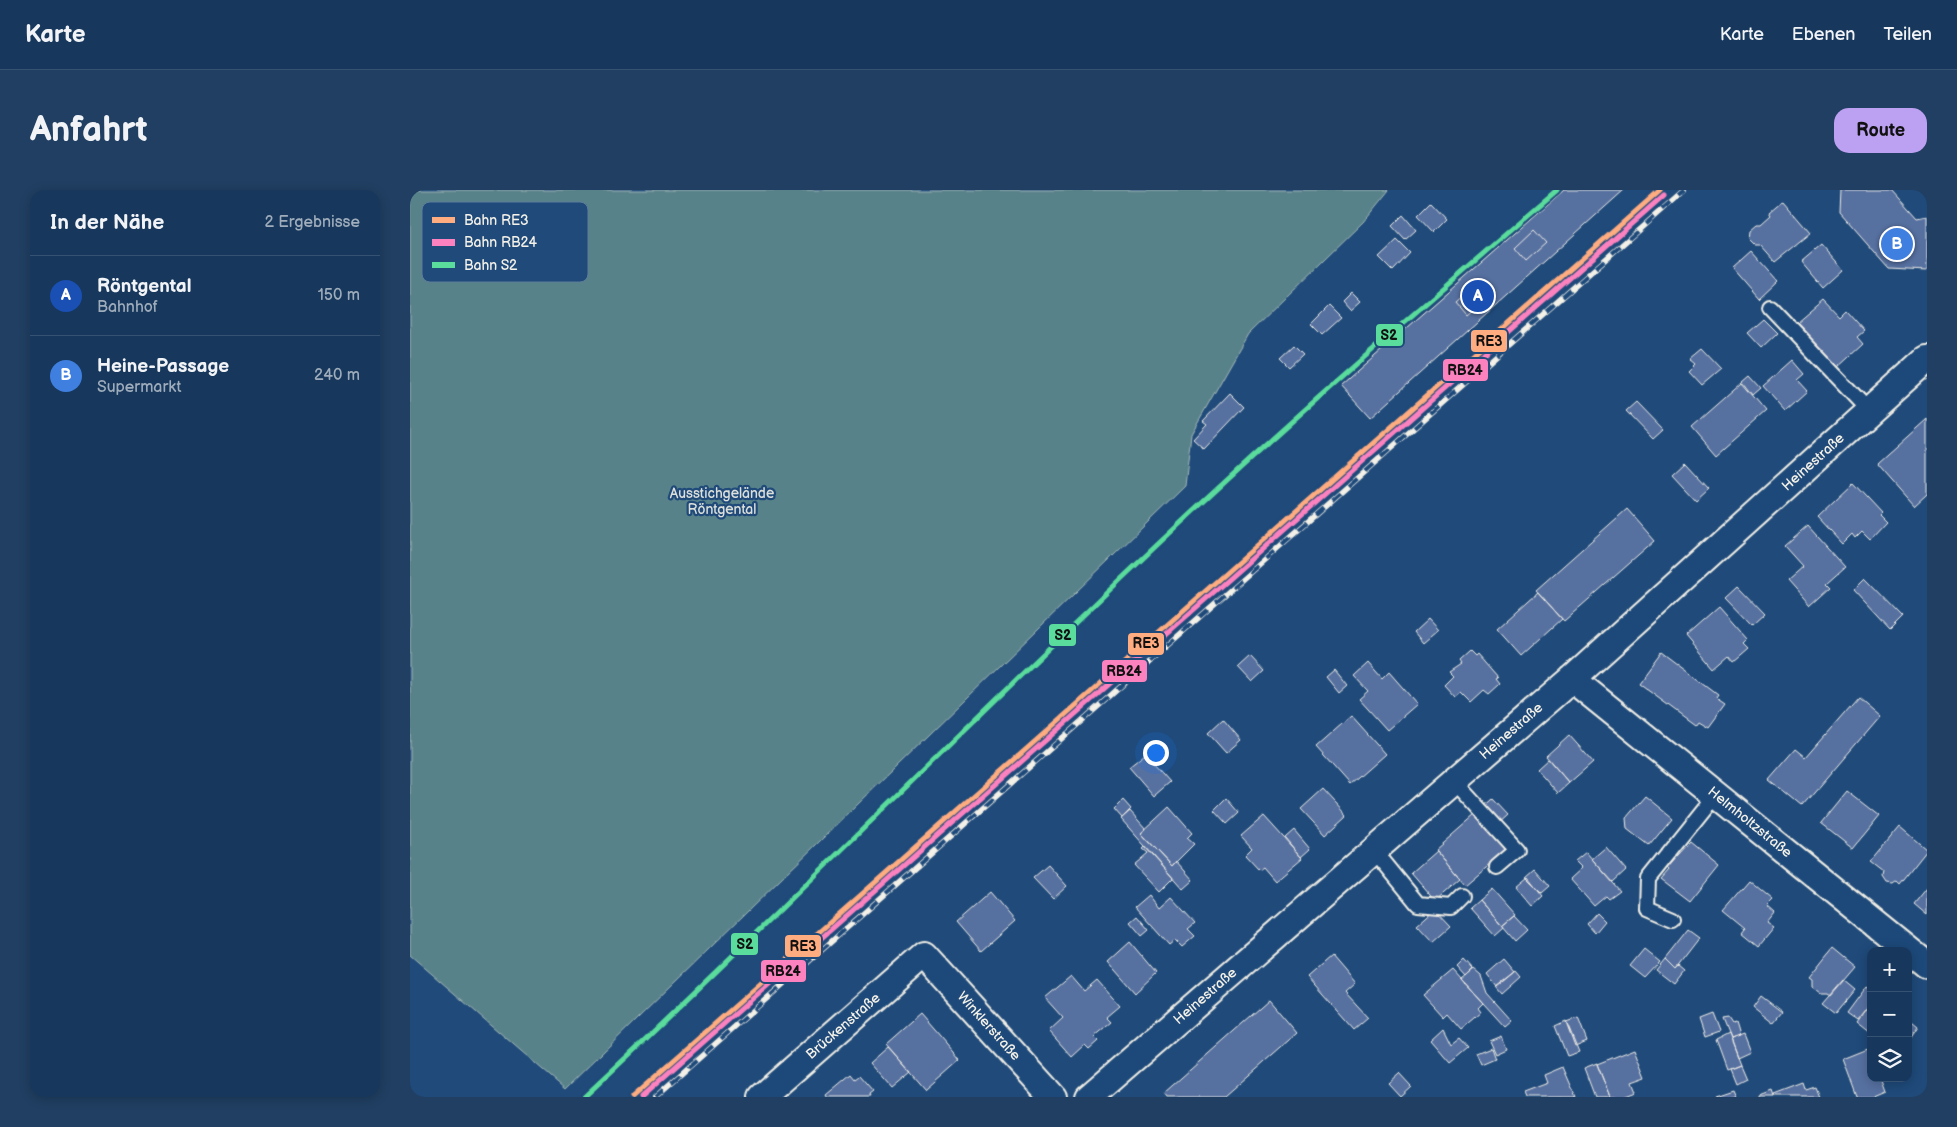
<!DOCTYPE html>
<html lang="de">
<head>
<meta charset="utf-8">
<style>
  :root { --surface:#17385c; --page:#203f62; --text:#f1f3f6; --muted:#9eacbb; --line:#365272; --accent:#bca0f2 }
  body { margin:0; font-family:"Balsamiq Sans",sans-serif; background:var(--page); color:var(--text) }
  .controls { position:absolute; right:15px; bottom:15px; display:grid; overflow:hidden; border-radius:10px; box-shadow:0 2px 12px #0003 }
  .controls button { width:45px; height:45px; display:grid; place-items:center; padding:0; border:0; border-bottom:1px solid var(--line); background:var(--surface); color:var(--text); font:25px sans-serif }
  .you { position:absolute; left:745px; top:562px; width:18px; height:18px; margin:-12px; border:4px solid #fff; border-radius:50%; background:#1a73e8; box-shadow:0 0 0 8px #1a73e833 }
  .badge { display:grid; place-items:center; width:32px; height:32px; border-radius:50%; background:var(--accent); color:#fff; font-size:16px; font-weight:700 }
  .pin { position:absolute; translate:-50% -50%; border:2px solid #fff; box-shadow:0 1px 5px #0006 }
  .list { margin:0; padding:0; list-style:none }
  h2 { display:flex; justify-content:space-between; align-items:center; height:65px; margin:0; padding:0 20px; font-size:21px }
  h2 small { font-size:16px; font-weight:400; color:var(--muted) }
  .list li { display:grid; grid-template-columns:32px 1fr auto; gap:15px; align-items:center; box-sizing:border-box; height:80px; padding:0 20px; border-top:1px solid var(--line) }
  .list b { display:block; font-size:19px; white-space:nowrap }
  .list p { margin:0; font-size:16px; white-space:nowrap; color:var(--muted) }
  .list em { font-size:16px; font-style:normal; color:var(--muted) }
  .icon { flex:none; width:28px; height:28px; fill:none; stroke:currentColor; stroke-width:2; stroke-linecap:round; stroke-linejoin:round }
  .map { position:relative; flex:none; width:1517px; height:907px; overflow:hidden; border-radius:15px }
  header { display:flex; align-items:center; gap:30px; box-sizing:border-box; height:70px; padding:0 25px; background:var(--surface); border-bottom:1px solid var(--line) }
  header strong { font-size:24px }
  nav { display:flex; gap:28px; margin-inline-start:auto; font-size:18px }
  .intro { display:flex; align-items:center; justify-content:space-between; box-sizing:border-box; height:120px; padding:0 30px }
  h1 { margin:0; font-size:35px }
  .button { padding:12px 22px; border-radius:15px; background:var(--accent); color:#111; font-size:18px; font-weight:700 }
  main { display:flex; gap:30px; padding:0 30px }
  aside { flex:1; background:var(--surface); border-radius:15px; box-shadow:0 2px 12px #0003 }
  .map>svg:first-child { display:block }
  .green { fill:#588289; stroke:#a6bab8 }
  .building { fill:#576fa0; stroke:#f4f1e8 }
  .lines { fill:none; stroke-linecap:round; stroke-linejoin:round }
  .service-casing { stroke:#f4f1e8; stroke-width:18 }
  .minor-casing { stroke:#f4f1e8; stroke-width:30 }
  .service { stroke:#1f4a7a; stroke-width:14 }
  .minor { stroke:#1f4a7a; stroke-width:26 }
  .rail-casing { stroke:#f4f1e8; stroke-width:5.5 }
  .rail { stroke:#1f4a7a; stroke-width:4; stroke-dasharray:11; stroke-linecap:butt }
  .rail-1-casing { stroke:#1f4a7a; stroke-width:9 }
  .rail-2-casing { stroke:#1f4a7a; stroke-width:9 }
  .rail-3-casing { stroke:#1f4a7a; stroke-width:9 }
  .rail-1 { stroke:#ffac80; stroke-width:5 }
  .rail-2 { stroke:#fc82bf; stroke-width:5 }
  .rail-3 { stroke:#5adc9c; stroke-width:5 }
  .labels { text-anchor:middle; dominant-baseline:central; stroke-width:4.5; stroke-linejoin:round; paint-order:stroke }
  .street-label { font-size:14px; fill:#f4f1e8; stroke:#1f4a7a }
  .park-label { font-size:14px; fill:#dde0da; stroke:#1f4a7a }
  .key { fill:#1f4a7a; stroke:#5f7c9b; stroke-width:1 }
  .key-label { font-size:14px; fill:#f4f1e8 }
  .line-badge { stroke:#1f4a7a; stroke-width:2 }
  .pale-badge-label { font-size:14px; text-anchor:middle; font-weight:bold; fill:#111 }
</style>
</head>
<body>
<header>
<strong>Karte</strong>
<nav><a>Karte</a><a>Ebenen</a><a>Teilen</a></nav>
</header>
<div class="intro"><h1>Anfahrt</h1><a class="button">Route</a></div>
<main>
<aside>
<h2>In der Nähe<small>2 Ergebnisse</small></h2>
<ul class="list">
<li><span class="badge" style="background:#1a4fb4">A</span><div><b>Röntgental</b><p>Bahnhof</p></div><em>150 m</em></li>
<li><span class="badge" style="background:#3f7fe0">B</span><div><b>Heine-Passage</b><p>Supermarkt</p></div><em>240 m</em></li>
</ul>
</aside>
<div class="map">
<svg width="1517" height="907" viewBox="0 0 1517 907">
  <rect width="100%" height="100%" fill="#1f4a7a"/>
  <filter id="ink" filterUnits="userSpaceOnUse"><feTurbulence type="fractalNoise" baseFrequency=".02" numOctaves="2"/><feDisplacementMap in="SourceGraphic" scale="10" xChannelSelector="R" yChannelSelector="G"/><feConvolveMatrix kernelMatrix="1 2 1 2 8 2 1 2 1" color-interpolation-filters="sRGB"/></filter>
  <g filter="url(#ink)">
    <!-- green -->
    <path class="green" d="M0,0H979L953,32L838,144L781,244L775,296L155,899L0,765Z"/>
    <!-- building -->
    <path class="building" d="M1154,0H1214L960,228L931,196Z
      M1430,0H1482L1507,28L1517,26V81L1479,79L1429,22Z
      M1373,10L1401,43L1365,72L1350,55H1345L1338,48L1339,40L1346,34H1351L1361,25L1359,22Z
      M1021,12L1037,29L1024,42L1008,25Z
      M993,25L1006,40L995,50L982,36Z
      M1124,40L1136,53L1116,71L1105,58Z
      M987,50L1000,63L983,81L969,67Z
      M1411,55L1433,80L1413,98L1391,72Z
      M1341,61L1368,91L1349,109L1322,78Z
      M1072,88L1084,100L1056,125L1045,112Z
      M941,103L950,112L940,121L932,112Z
      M1413,109L1429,126L1435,120L1454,141L1447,147L1453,154L1427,178L1386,132Z
      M919,116L931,128L912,145L901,134Z
      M1353,129L1367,143L1351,158L1337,143Z
      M884,155L893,164L879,177L870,168Z
      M1292,159L1311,179L1292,195L1279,181L1286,174L1280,169Z
      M1382,170L1394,184L1387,190L1397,201L1375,221L1353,196Z
      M1340,186L1351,198L1343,205L1333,192Z
      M1332,193L1356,221L1306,265L1282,237Z
      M820,203L834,217L794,259L783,249L797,234L793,231Z
      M1226,212L1253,240L1243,249L1216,221Z
      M1517,229V304L1504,316L1467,274Z
      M1275,272L1299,298L1286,310L1262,284Z
      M1443,293L1471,323L1469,325L1476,332L1460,349L1452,341L1445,348L1442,344L1432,354L1407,327Z
      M1217,319L1245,351L1154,431L1126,400Z
      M1398,336L1435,377L1417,393L1421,397L1399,417L1376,391L1393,376L1375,356Z
      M1455,388L1493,427L1480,440L1443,400Z
      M1329,396L1355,423L1342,435L1316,408Z
      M1128,402L1152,429L1111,466L1087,439Z
      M1309,417L1338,450L1334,454L1339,459L1324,472L1319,466L1304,479L1276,446Z
      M1018,429L1028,440L1013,453L1004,442Z
      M1060,461L1065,466L1067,464L1088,488L1086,489L1090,494L1079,504L1074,500L1061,512L1051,502L1045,507L1034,495L1043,486L1039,482L1051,474L1049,471Z
      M1251,462L1308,505L1306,508L1315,514L1298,537L1288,531L1285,535L1228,493Z
      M840,466L854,481L842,492L828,477Z
      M958,473L972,489L979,482L1007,514L977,540L949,509L958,501L944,486Z
      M924,480L937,496L929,503L916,487Z
      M1448,507L1470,526L1392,617L1359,590L1386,559L1396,567Z
      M941,526L975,564L940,595L906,557Z
      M813,529L831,550L816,563L798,543Z
      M1159,545L1183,572L1159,593L1136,566Z
      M735,564L760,592L744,606L719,577Z
      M1138,569L1159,593L1148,603L1127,579Z
      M913,599L937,625L915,645L891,619Z
      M1437,601L1469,626L1443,658L1411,633Z
      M1235,606L1262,628L1239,656L1217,639L1216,628Z
      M816,608L829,623L817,634L804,620Z
      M1083,609L1098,625L1088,634L1073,618Z
      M713,610L721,619L712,628L704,619Z
      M759,617L782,643L777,648L784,654L762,676L731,643Z
      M720,621L736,639L731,643L762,676L766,671L783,690L773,699L711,629Z
      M1066,624L1097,659L1055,695L1025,660Z
      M854,626L892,668L865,691L853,677L849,680L835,665L842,658L831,646Z
      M1490,637L1517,660L1490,694L1487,691L1483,694L1477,693L1473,687L1474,682L1461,672Z
      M884,640L900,659L891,667L875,648Z
      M1281,652L1309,675L1280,711L1251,689L1259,680L1257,678Z
      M735,657L763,688L749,702L724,675L738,663L733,659Z
      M1196,657L1216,680L1203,692L1182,669Z
      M1026,661L1050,689L1025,711L1001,683Z
      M1176,662L1210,701L1199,709L1196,706L1184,716L1160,689L1172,678L1165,671Z
      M638,675L657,696L643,709L623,688Z
      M1125,679L1140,696L1132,703L1116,687Z
      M1118,687L1133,706L1122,716L1106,697Z
      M1339,690L1363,710L1357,716L1365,723L1357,733L1364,738L1349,756L1332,742L1335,738L1313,720Z
      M1517,698V725L1504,714Z
      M1082,699L1105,725L1092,736L1069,710Z
      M580,702L605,731L571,761L546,732Z
      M739,705L749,718L761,707L785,733L778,739L785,746L772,757L765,750L759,755L725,717Z
      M1069,710L1094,738L1085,746L1060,718Z
      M1025,719L1041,736L1023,752L1007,735Z
      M1187,723L1195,731L1185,743L1177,734Z
      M727,726L739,740L732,746L720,732Z
      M1104,726L1117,740L1105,751L1092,736Z
      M1278,740L1289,748L1265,779L1255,769Z
      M720,752L746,783L725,803L698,772Z
      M1422,758L1445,777L1421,805L1418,803H1411L1402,796V789L1399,787Z
      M1234,759L1250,772L1235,788L1220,776Z
      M921,766L945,794L935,803L958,828L944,840L897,787Z
      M1094,769L1105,782L1087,797L1077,784Z
      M1255,769L1265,779L1268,776L1274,781L1264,794L1246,780Z
      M1054,770L1063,780L1056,787L1047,777Z
      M1043,780L1073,813L1068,818L1071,822L1051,839L1037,823L1033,827L1013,805Z
      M1064,780L1071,786L1077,803L1102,831L1095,837L1052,790Z
      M1106,781L1111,787L1092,804L1086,797Z
      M661,786L674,801L687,790L710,816L697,827L702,832L684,847L688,851L679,859L675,855L662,867L639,841L653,828L635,808Z
      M1433,790L1445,800L1426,823L1413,813Z
      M1457,796L1461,799V814L1448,831L1437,823Z
      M1351,806L1372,822L1363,833L1343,817Z
      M859,810L887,843L814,907H757L754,903Z
      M1461,814V845L1447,834Z
      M510,824L550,870L516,900L476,854Z
      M1302,824L1309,842L1295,847L1289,829Z
      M1168,828L1177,851L1165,856L1156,832Z
      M1318,828L1322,834L1325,833L1329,846L1320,849L1312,829Z
      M1498,829L1508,837L1498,852Z
      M1156,831L1169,862L1157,866L1145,836Z
      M1033,838L1041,854L1049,848L1058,858L1040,873L1020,850Z
      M1318,844L1330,875L1317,880L1306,850Z
      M1333,844L1340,862L1327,868L1320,849Z
      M1091,846L1096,859L1085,864L1079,851Z
      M478,857L501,882L482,898L460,873Z
      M1081,858L1085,869L1071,875L1066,864Z
      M1225,859L1236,887L1222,892L1226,902L1213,907H1200L1187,874Z
      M1458,859L1461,866V888H1470L1475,902L1463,907H1447L1433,869Z
      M1187,873V874L1200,907H1185L1174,878Z
      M1330,875L1336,889L1326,894L1320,879Z
      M1153,877L1166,907H1115L1113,902L1137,893L1134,885Z
      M989,883L1001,896L990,906L978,893Z
      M441,884L445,889L449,886L463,902L459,905L460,907H417L416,905Z
      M1394,894L1396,900L1405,897L1409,907H1366L1365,905Z
      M1323,900L1326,907H1306L1305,906Z
      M1363,901L1365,907H1350V906Z"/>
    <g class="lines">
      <!-- service casing -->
      <g class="service-casing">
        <path id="service" d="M1360,117L1459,221
          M1044,591L1107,660L1087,677
          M964,660L1008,714L1041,717L1052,706
          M1263,729L1237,718L1238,689L1306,604"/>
      </g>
      <!-- minor casing -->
      <g class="minor-casing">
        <path id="minor" d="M1162,489L1517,775
          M352,907L514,765L643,907
          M679,907L1162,489L1517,169"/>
      </g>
      <!-- service -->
      <use href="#service" class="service"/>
      <!-- minor -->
      <use href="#minor" class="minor"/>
      <!-- rail casing -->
      <g class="rail-casing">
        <path id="rail" d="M245,907L1274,0"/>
      </g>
      <!-- rail -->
      <use href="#rail" class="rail"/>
      <!-- rail-1 casing -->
      <g class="rail-1-casing">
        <path id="rail-1" d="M222,907L1250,0"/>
      </g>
      <!-- rail-2 casing -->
      <g class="rail-2-casing">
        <path id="rail-2" d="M231,907L1254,5"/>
      </g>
      <!-- rail-3 casing -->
      <g class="rail-3-casing">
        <path id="rail-3" d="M174,907C373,722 563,527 762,341C887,224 1017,112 1147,0"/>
      </g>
      <!-- rail-1 -->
      <use href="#rail-1" class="rail-1"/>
      <!-- rail-2 -->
      <use href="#rail-2" class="rail-2"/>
      <!-- rail-3 -->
      <use href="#rail-3" class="rail-3"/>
    </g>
  </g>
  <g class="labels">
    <!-- street labels -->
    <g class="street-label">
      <text transform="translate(1403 272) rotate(-42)">Heinestraße</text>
      <text transform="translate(1101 541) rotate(-41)">Heinestraße</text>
      <text transform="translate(1340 632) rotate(39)">Helmholtzstraße</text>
      <text transform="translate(795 806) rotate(-41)">Heinestraße</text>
      <text transform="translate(433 836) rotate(-41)">Brückenstraße</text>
      <text transform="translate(579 836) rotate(48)">Winklerstraße</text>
    </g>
    <!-- park labels -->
    <g class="park-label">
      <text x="312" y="303">Ausstichgelände<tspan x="312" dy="16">Röntgental</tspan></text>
    </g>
  </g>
  <!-- legend -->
  <rect x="12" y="12" width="166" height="80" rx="8" class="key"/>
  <rect x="22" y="27" width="23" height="6" fill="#ffac80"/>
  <rect x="22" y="49" width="23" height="7" fill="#fc82bf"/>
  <rect x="22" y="72" width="23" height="6" fill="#5adc9c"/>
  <g class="key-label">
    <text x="54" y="35">Bahn RE3</text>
    <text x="54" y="57">Bahn RB24</text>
    <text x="54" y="80">Bahn S2</text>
  </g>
  <g class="line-badge">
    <rect x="965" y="133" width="29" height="24" rx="5" fill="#5adc9c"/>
    <rect x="1060" y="139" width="38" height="24" rx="5" fill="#ffac80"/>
    <rect x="1032" y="168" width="47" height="24" rx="5" fill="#fc82bf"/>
    <rect x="638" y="433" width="29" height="24" rx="5" fill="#5adc9c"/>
    <rect x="717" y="442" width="38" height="24" rx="5" fill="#ffac80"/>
    <rect x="691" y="469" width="47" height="24" rx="5" fill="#fc82bf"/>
    <rect x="320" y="742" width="29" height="24" rx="5" fill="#5adc9c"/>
    <rect x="374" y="744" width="38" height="24" rx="5" fill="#ffac80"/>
    <rect x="350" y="769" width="47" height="24" rx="5" fill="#fc82bf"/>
  </g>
  <g class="pale-badge-label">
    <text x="979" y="150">S2</text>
    <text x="1079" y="156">RE3</text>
    <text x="1055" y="185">RB24</text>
    <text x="653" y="450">S2</text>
    <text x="736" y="458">RE3</text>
    <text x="714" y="486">RB24</text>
    <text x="335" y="759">S2</text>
    <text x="393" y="761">RE3</text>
    <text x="373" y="786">RB24</text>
  </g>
</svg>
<div class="controls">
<button>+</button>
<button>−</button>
<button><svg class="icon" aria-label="layers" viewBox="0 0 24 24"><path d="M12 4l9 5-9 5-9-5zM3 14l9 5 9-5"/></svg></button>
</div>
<div class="you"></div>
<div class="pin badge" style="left:1068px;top:106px;background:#1a4fb4">A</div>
<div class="pin badge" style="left:1487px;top:54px;background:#3f7fe0">B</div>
</div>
</main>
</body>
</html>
